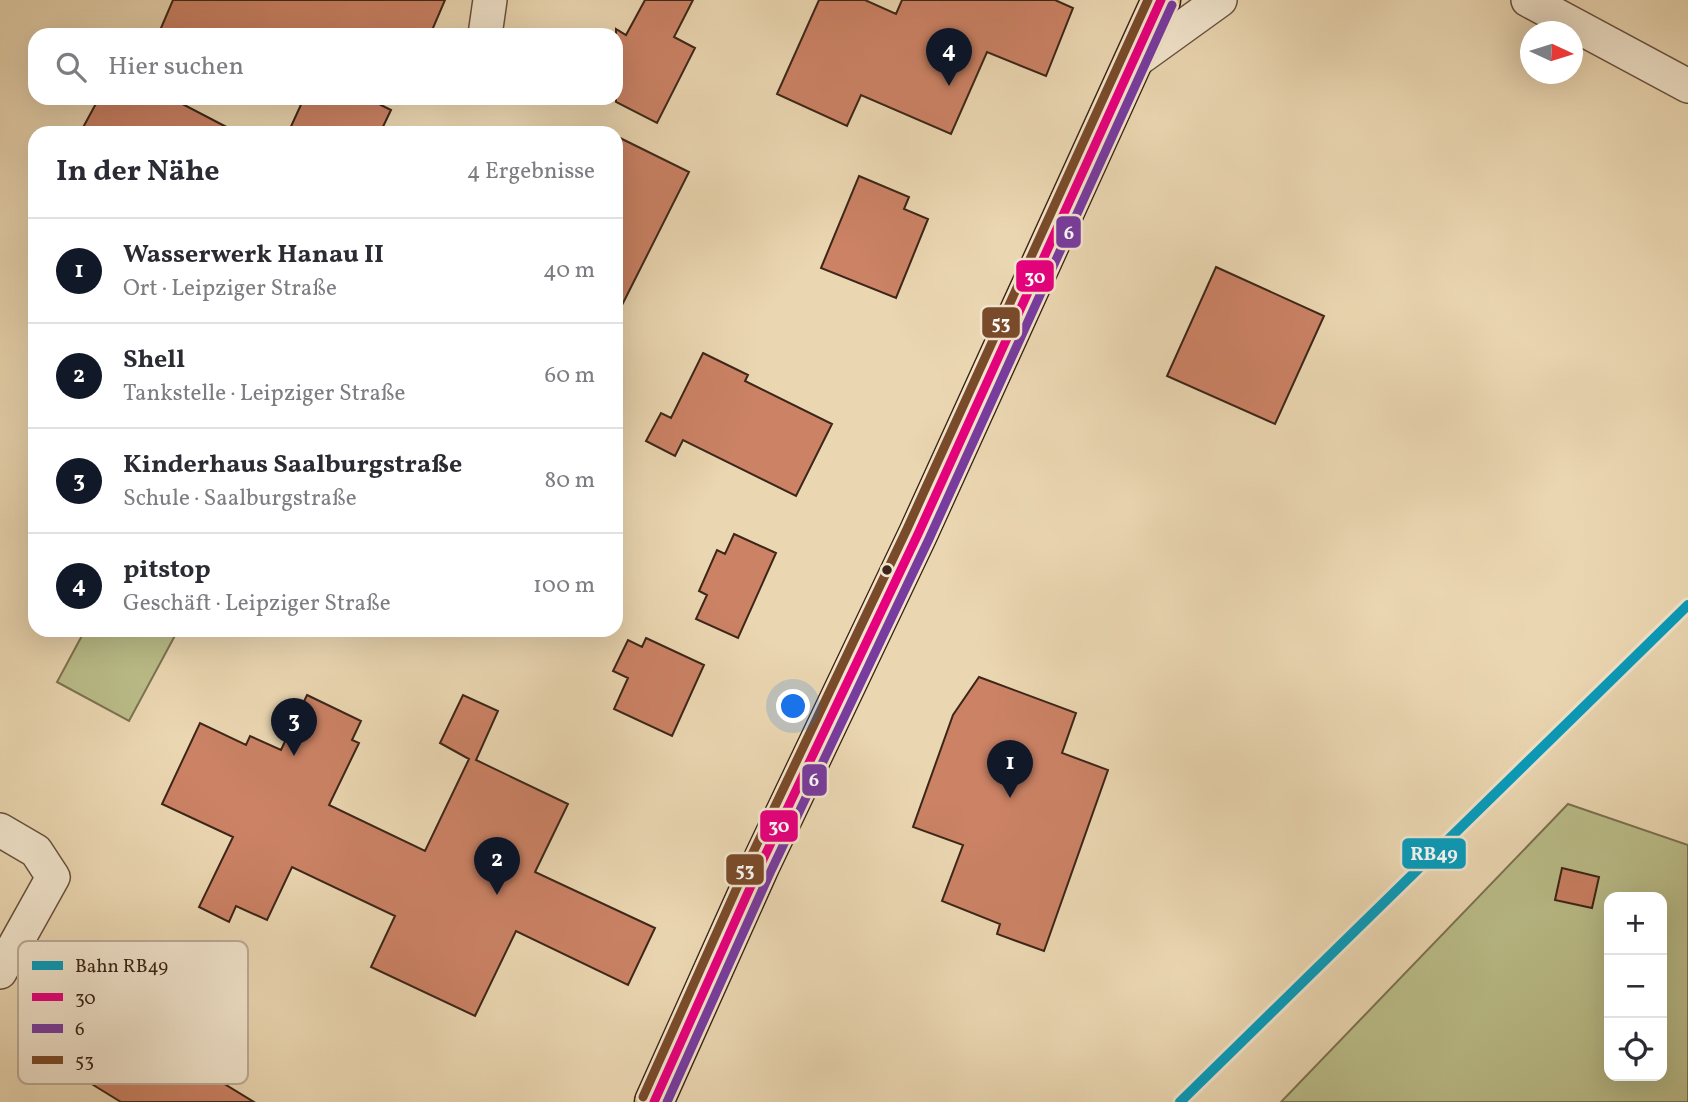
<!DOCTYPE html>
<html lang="de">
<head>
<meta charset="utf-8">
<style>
  :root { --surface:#fff; --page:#f7f7f7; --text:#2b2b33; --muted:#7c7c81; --line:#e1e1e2; --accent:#111827 }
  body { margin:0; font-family:Vollkorn,serif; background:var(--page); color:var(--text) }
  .controls { position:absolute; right:21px; bottom:21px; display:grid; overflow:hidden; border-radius:14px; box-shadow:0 7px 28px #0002 }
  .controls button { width:63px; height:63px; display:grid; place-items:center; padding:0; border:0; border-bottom:2px solid var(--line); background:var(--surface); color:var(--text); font:35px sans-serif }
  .compass { position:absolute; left:1520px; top:21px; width:63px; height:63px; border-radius:50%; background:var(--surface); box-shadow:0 7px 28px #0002; rotate:94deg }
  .you { position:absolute; left:794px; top:707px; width:24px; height:24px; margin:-18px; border:5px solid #fff; border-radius:50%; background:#1a73e8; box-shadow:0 0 0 10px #1a73e833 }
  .badge { display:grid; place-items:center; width:46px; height:46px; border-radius:50%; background:var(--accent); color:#fff; font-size:23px; font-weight:700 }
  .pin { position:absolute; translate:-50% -58px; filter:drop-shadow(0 2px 4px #0008) }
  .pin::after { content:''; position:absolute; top:37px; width:24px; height:21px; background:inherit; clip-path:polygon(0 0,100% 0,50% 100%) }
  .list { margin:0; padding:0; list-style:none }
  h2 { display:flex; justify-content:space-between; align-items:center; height:91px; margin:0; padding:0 28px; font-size:30px }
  h2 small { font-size:23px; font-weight:400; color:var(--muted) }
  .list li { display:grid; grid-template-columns:46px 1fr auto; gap:21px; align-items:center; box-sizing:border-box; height:105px; padding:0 28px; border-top:2px solid var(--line) }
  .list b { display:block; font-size:26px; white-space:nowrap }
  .list p { margin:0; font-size:23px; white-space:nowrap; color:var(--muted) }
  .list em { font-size:23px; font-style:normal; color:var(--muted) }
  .icon { flex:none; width:38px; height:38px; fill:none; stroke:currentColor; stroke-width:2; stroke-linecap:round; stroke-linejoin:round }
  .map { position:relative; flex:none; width:1688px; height:1102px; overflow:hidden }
  .search { position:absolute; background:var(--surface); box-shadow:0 7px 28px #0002; left:28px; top:28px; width:595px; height:77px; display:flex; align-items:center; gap:18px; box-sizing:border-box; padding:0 24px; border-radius:21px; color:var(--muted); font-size:26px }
  .panel { position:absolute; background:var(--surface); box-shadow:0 7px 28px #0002; left:28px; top:126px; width:595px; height:511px; border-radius:21px }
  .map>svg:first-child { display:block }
  .green { fill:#babd89; stroke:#7b7251; stroke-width:2; fill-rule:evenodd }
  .building { fill:#cb8265; stroke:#3c2619; stroke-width:2 }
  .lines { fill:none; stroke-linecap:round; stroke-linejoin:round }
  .minor-casing { stroke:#68523f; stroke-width:36 }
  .primary-casing { stroke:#3c2619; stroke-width:41 }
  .minor { stroke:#f1e4cc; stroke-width:33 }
  .primary { stroke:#e5bb78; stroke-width:38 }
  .bus-1-casing { stroke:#f1e4cc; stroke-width:14 }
  .bus-2-casing { stroke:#f1e4cc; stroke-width:14 }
  .bus-3-casing { stroke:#f1e4cc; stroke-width:14 }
  .bus-1 { stroke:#e5007d; stroke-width:9 }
  .bus-2 { stroke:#783c9f; stroke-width:9 }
  .bus-3 { stroke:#7a4b2a; stroke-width:9 }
  .rail-1-casing { stroke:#f1e4cc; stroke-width:16 }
  .rail-1 { stroke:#069cbc; stroke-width:10 }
  .bus-dot { fill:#3c2619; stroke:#f1e4cc; stroke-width:2.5 }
  .key { fill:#f1e4cc; stroke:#bbab96; stroke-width:2 }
  .key-label { font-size:19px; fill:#3c2619 }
  .line-badge { stroke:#f1e4cc; stroke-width:2.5 }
  .badge-label { font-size:19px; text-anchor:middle; font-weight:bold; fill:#fff }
</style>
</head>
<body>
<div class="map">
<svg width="1688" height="1102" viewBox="0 0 1688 1102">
  <rect width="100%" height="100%" fill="#ead6b1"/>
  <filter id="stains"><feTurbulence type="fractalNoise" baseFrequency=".00286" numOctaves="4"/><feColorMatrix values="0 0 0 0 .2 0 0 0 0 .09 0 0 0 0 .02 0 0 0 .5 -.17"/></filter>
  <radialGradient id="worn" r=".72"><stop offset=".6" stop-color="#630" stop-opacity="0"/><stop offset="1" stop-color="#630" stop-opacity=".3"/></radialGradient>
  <!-- green -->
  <path class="green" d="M85,630H178L129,721L57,682Z
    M1568,804L1688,845V1102H1281ZM1609,897H1662V1076H1609Z"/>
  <!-- building -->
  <path class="building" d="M173,0H445L430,35H158Z
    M645,0H693L674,37L695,48L657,123L616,102V29L626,35Z
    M819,0H865L896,14L902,0H1055L1073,8L1046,76L987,52L951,134L861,95L847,126L777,94Z
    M99,98H171L238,133H80Z
    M304,98H367L391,110L380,133H288Z
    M616,136L689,172L616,317Z
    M859,176L909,197L904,209L928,219L896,298L821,268Z
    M1216,267L1324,316L1275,424L1167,376Z
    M703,353L748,375L745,381L832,424L796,496L683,440L675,456L646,441L661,413L671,418Z
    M734,534L776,553L738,638L696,619L707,595L699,591L717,550L725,554Z
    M646,638L704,665L672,736L614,709L628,678L613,671L628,640L642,647Z
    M979,677L1076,713L1062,753L1108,770L1044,951L997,934L1000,924L942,901L963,845L913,827L953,715Z
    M307,695L361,721L352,740L359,743L329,805L425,851L469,759L440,743L463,695L498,711L476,760L568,804L535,872L655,928L628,985L516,931L475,1016L371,967L395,916L292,867L267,920L236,906L229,922L199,907L233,837L162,804L200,723L246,745L250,736L281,750Z
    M1562,868L1599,877L1592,908L1555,900Z
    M113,1016L254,1102H121L77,1075Z"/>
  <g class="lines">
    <!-- minor casing -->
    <g class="minor-casing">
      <path id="minor" d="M1528,0L1688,86
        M485,35L490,0
        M1134,62L1220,0
        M0,830L36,851L53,877L0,972"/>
    </g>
    <!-- primary casing -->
    <g class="primary-casing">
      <path id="primary" d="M654,1102L759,868L918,534L1161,0"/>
    </g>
    <!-- minor -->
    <use href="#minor" class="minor"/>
    <!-- primary -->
    <use href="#primary" class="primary"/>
    <!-- bus-1 casing -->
    <g class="bus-1-casing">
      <path id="bus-1" d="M654,1102L759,868L918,534L1161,0"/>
    </g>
    <!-- bus-2 casing -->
    <g class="bus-2-casing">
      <path id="bus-2" d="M667,1102L770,873L929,539L1172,5"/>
    </g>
    <!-- bus-3 casing -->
    <g class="bus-3-casing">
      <path id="bus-3" d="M643,1097L748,863L907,529L1148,0"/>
    </g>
    <!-- bus-1 -->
    <use href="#bus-1" class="bus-1"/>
    <!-- bus-2 -->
    <use href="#bus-2" class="bus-2"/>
    <!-- bus-3 -->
    <use href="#bus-3" class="bus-3"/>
    <!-- rail-1 casing -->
    <g class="rail-1-casing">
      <path id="rail-1" d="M1180,1102L1688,605"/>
    </g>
    <!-- rail-1 -->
    <use href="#rail-1" class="rail-1"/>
  </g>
  <!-- markers -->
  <circle class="bus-dot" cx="887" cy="570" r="6"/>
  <!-- legend -->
  <rect x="18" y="941" width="230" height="143" rx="10" class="key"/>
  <rect x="32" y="961" width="31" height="9" fill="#069cbc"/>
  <rect x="32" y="993" width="31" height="8" fill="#e5007d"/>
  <rect x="32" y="1024" width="31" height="9" fill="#783c9f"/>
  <rect x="32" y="1056" width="31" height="8" fill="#7a4b2a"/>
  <g class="key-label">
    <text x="75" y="972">Bahn RB49</text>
    <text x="75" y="1004">30</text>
    <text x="75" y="1035">6</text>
    <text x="75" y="1067">53</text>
  </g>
  <g class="line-badge">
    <rect x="1055" y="215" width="27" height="34" rx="7" fill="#783c9f"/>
    <rect x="1015" y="259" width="40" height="34" rx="7" fill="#e5007d"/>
    <rect x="981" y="306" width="40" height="33" rx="7" fill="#7a4b2a"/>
    <rect x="801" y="763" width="27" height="34" rx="7" fill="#783c9f"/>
    <rect x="759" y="809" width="40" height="34" rx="7" fill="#e5007d"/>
    <rect x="1401" y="837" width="66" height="33" rx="7" fill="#069cbc"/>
    <rect x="725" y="853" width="40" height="33" rx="7" fill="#7a4b2a"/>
  </g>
  <g class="badge-label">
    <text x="1069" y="239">6</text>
    <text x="1035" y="283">30</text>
    <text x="1001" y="329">53</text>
    <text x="814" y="786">6</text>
    <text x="779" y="832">30</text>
    <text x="1434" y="860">RB49</text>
    <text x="745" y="876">53</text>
  </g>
  <rect width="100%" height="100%" filter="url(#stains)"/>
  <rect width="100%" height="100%" fill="url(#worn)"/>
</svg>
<div class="controls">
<button>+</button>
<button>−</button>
<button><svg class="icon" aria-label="locate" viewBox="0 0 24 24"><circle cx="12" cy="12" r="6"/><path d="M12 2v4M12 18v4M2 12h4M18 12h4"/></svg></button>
</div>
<svg class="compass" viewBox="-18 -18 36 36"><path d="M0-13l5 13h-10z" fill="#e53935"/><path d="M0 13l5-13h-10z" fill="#7c7c81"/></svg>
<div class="you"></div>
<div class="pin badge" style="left:1010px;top:798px">1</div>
<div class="pin badge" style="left:497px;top:895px">2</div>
<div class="pin badge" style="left:294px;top:756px">3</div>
<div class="pin badge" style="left:949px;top:86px">4</div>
<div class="search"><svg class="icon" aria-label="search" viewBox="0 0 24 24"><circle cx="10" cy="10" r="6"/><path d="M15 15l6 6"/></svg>Hier suchen</div>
<section class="panel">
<h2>In der Nähe<small>4 Ergebnisse</small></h2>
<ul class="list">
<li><span class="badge">1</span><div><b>Wasserwerk Hanau II</b><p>Ort · Leipziger Straße</p></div><em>40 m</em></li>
<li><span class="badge">2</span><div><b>Shell</b><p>Tankstelle · Leipziger Straße</p></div><em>60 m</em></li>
<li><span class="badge">3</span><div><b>Kinderhaus Saalburgstraße</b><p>Schule · Saalburgstraße</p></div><em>80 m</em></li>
<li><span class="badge">4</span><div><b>pitstop</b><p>Geschäft · Leipziger Straße</p></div><em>100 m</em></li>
</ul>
</section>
</div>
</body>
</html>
